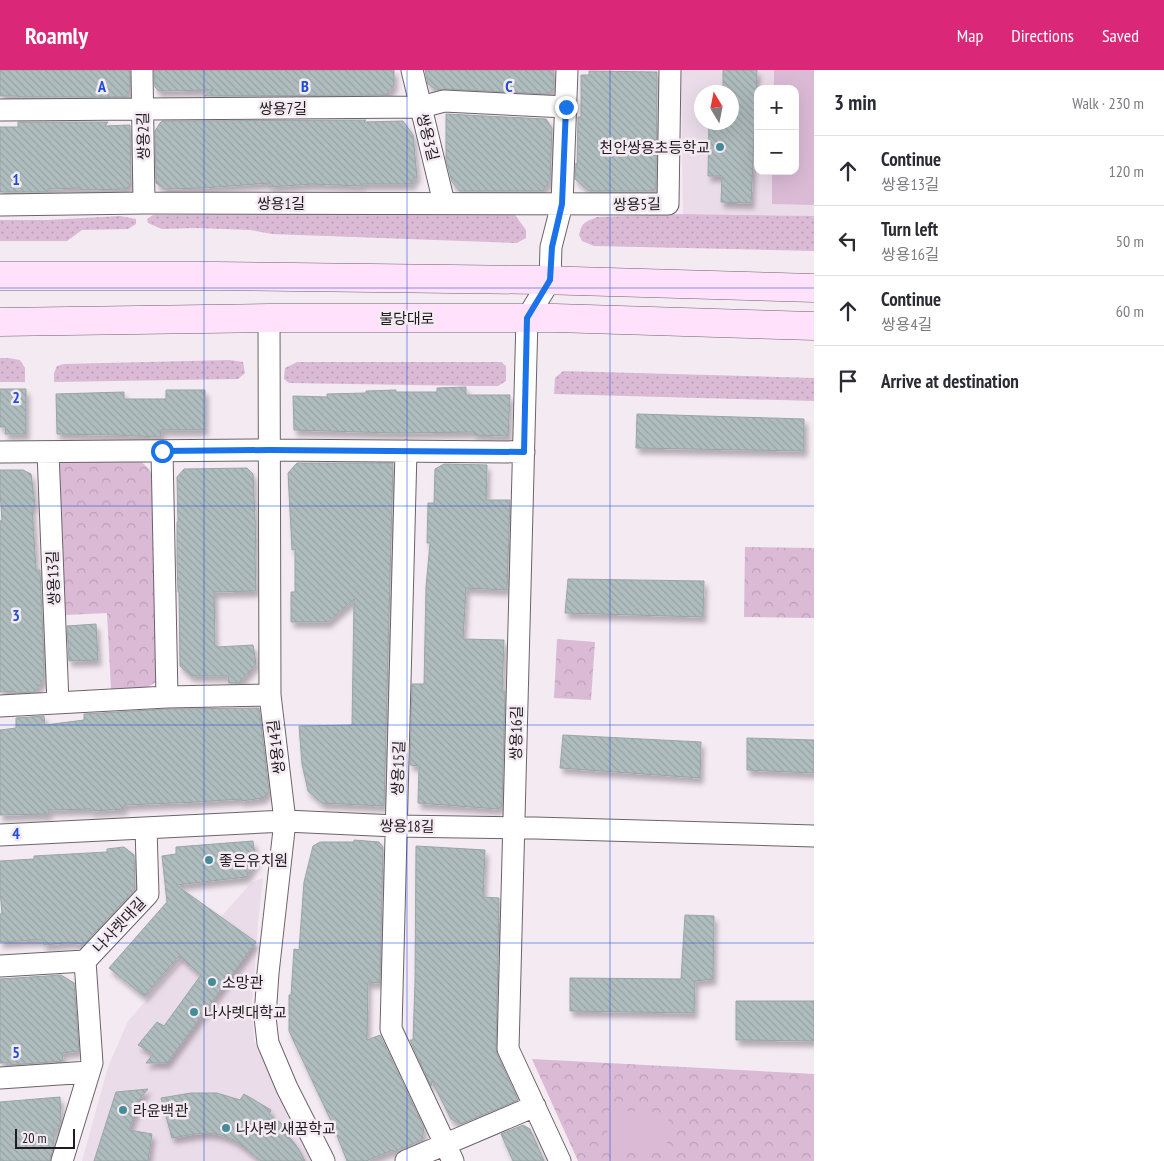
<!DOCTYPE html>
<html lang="en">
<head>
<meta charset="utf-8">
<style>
  :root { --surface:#fff; --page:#f2f2f3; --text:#2b2b33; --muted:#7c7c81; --line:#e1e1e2; --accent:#db2777 }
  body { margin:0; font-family:"PT Sans Narrow","Noto Sans KR",sans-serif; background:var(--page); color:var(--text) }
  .controls { position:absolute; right:15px; top:15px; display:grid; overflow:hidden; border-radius:10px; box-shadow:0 5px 20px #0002 }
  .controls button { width:45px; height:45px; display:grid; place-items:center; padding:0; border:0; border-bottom:1px solid var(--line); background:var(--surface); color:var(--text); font:25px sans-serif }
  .compass { position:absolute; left:694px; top:15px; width:45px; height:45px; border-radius:50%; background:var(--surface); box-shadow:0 5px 20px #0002; rotate:350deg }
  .scale { position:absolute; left:15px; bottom:12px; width:60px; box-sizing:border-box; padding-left:5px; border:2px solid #1f1b1e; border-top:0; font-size:14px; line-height:18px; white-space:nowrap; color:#1f1b1e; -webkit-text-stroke:4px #f4eaf2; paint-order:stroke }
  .stop { position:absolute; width:15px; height:15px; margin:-11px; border:4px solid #1a73e8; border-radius:50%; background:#fff }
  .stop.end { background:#1a73e8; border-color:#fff; box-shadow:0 1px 5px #0008 }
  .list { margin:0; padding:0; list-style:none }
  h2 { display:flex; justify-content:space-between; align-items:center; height:65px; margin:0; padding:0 20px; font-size:21px }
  h2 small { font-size:16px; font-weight:400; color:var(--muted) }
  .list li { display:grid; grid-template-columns:32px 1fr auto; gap:15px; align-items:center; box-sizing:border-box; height:70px; padding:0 20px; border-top:1px solid var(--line) }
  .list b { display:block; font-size:19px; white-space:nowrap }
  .list p { margin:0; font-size:16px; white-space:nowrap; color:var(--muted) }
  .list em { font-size:16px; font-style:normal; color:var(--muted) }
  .icon { flex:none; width:28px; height:28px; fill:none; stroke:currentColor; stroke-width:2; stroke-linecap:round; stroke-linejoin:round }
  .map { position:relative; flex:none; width:814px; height:1091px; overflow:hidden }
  header { display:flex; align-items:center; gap:30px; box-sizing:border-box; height:70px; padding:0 25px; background:var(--accent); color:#fff }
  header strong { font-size:24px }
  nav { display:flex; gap:28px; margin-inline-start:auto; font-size:18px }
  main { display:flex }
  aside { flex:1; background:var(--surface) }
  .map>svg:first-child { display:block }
  .built { fill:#ebdce9; fill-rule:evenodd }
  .grass { fill:url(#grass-dots) }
  .park { fill:url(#park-crowns) }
  .pitch { fill:#dbbad6 }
  .building { fill:url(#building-back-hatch); stroke:#99a5a7; filter:url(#shadow) }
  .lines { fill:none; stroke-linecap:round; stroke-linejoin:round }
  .street-casing { stroke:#6c636a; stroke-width:23 }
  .secondary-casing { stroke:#6c636a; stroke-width:29 }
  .street { stroke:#fff; stroke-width:21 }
  .secondary { stroke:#ffe1fc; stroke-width:28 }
  .route { stroke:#1a73e8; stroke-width:6 }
  .grid { fill:none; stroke:#1d4ed8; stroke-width:1; stroke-opacity:0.55 }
  .poi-dot { fill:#468c97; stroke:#f4eaf2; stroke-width:2 }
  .labels { text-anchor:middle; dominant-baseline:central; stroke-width:5; stroke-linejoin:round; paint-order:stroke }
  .street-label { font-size:15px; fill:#1f1b1e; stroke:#f4eaf2 }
  .poi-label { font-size:15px; fill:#1f1b1e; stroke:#f4eaf2; text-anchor:start }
  .grid-label { font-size:16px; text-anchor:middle; font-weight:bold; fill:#1d4ed8; stroke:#f4eaf2; stroke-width:5; stroke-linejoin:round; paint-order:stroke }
</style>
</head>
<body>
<header>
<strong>Roamly</strong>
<nav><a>Map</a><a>Directions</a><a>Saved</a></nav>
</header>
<main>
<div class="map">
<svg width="814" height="1091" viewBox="0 0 814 1091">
  <defs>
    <pattern id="grass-dots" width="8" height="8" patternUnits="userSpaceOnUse" patternTransform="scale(1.25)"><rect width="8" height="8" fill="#dbbad6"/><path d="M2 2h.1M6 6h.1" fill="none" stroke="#bc9fb7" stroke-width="1.8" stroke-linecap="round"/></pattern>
    <pattern id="park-crowns" width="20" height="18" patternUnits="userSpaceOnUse" patternTransform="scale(1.25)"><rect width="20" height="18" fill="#dbbad6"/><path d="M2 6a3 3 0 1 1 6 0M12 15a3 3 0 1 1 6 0" fill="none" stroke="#bc9fb7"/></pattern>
    <pattern id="building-back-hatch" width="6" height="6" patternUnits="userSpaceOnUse" patternTransform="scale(1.25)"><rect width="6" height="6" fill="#b0bdbf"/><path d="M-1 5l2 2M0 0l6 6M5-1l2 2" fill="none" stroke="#97a2a4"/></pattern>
    <filter id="shadow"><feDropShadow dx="3" dy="5.5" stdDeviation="2.5" flood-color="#0004"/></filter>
  </defs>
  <rect width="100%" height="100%" fill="#f4eaf2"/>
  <!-- built -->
  <path class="built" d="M681,0H814V146L683,144ZM758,19H795V101H758ZM702,22H732V52H702Z
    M263,808L258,853L252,933L254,970L292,1044L314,1091H82L108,997L128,951L252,812Z"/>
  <!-- grass -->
  <path class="grass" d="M513,142L526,160V168L517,173L272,164L250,160L196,158L162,159L148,153L147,149L153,145Z
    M683,144L814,146V181L594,176L582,171L579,165C582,152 585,152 597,147Z
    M120,146L136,149V154L128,159L82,160L67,171H0V150H48Z
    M0,288H8L20,290L25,298V312H0Z
    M230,290L243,292L245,303L238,309L54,312V303L57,296L64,294Z
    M297,292H501L506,296V311L498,316H476L289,313L284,309L285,298Z
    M563,301L814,308V331L554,324L555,308Z"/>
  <!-- park -->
  <path class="park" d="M136,387L149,399L153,406L156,612L146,618L111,620L107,543L65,545L57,399L60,390Z
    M745,477L814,478V548L744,547Z
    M557,569L595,572L591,630L554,628Z
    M532,989L814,1004V1091H578Z"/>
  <!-- pitch -->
  <path class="pitch" d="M774,0H814V135L772,134V101H795V19H774Z
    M608,1040L669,1043L667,1079L607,1076Z"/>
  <!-- building -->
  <path class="building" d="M0,0H130V20L125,27H18V26H0Z
    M154,0H394V16L386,25L204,26L213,20L159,21L155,17Z
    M425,0H554V18L548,24L445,19L437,20L428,14Z
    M723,0H757L751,133L721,132L722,106H708L709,52H732V22H723Z
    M589,1L657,2L656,117L652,121H589L575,109L576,93L577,95L578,47H581V5H589Z
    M446,44L546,49L552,58L550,111L542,121H460L452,112L446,89Z
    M366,50L364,52L403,51L413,65L417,108H413V114H362V116L312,114L269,117V113L203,118L165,119L156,113L155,61L160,53L162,51Z
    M18,52H108L105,56L130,55L131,114L126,119L80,120V118L48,119V122H0V57H18Z
    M466,317V325H510L508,366L474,365V362L395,363L294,360L293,326L327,327V324L366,323V321L396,320V322H437V318Z
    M0,319H26V364H5L6,357H0Z
    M166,320H205V360H161V367L116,365L57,364L56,324L124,322V329H166Z
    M637,344L804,349V381L636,378Z
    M297,393H393L384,736L322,733L308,721L302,694L299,656L352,655L354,529L328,552H291V522H295V479L292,480L288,403Z
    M444,394L487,395L486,430H510L507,520L466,518L463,569L504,570L502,621H505L502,735L498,739L418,733L419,696L410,695L412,614H424L426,517L430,473H427L428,433H434L435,399Z
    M247,398L253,404L255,451H256L255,488L256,521L214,522L215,576H217V577L253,575L256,594L239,613H229L228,606H191L180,596L179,522H178L177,493V452H178L177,407L184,399Z
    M0,400H23L31,404L35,436L32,437L36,500H40L44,593V610L34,622L15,623V621L0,622V451L2,450L0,422Z
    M568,509L704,511L703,547L565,543Z
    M96,554L98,590L69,591L67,556Z
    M259,638L269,722L263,728L241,731V729L197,732L124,735V739L91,741V739L49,740V744L0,745V660L16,658V648L44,646L45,655L84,650V644L167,639Z
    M563,665L701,672L700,708L560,698Z
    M747,668L814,670V703L747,700Z
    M354,770L379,772L383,777L380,913L368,912L367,970L380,965L424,1058L422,1070L394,1082L393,1080L366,1091H347L332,1053L289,961V925H291L294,879L299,880L304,812L313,776L320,772H354Z
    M253,771L256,793L246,807L176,815L256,872L167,993H146L153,984L138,975L157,952L164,956L201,905L179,886L144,926L109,898L167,832L162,786L176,784V777Z
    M416,776L485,780L483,827L499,828L496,979L497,984L518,1030L461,1054L451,1049L432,1011L431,1016L410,970H413L415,912Z
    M124,777L134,785L135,819L85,873L75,874V872L44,875L43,870H35L0,872V844H2L0,820V791L34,789V786L107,782V779Z
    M685,845L714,846L713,909L695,911L694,943L570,941V908L681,909Z
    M61,905L74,913L79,981L62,983L63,991L11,995V993H0V909Z
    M736,931H814V971L736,970Z
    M148,1019L137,1032H139L129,1060L152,1064L148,1091H94L116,1022Z
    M191,1023H217L240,1030L244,1024L271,1040L269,1044L285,1056L281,1060L291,1069L298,1078L305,1091H261L245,1078L234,1070L221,1065L209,1063L195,1064L172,1068L161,1028Z
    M60,1027L61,1051L58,1060H54V1074L50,1091H0V1032Z
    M523,1055L530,1059L544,1091H513L501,1064Z"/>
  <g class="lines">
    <!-- street casing -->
    <g class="street-casing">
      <path id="street" d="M142,0L144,133
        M412,0L444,133
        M0,40L421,37L444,31L566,37
        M0,135L144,133L668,134L670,0
        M269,248L270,625L285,751L268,903L265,947L268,973L287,1018L324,1091
        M162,381L167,627
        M406,381L391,959L453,1091
        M0,382L269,380L524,382
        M48,382L58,633
        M0,636L167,627L270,625
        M0,765L285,751L396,756L535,758L814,766
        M0,896L85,891L148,824L146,758
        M0,1008L89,1002
        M62,1091L92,993L85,891
        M406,1091L535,1036
        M560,1091L508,979L527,248L550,210L551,177L562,134L567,0"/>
    </g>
    <!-- secondary casing -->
    <g class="secondary-casing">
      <path id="secondary" d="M0,206H217L540,210L814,218
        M0,252L269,248H555L814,256"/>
    </g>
    <!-- street -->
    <use href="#street" class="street"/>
    <!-- secondary -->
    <use href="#secondary" class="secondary"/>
  </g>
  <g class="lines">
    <!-- route -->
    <path class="route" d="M162,381L269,380L524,382L527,248L550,210L552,177L562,134L566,37"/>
  </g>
  <!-- grid -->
  <path class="grid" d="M204,0V1091M407,0V1091M610,0V1091M0,218H814M0,436H814M0,655H814M0,873H814"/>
  <!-- markers -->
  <g class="poi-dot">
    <circle cx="720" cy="77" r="5"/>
    <circle cx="209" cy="790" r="5"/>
    <circle cx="212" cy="912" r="5"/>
    <circle cx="194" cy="942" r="5"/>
    <circle cx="123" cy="1040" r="5"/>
    <circle cx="226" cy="1058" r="5"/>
  </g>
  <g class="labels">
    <!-- street labels -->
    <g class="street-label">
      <text x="283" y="38">쌍용7길</text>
      <text transform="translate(143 66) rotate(-91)">쌍용2길</text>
      <text transform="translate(428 67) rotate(76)">쌍용3길</text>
      <text x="281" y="133">쌍용1길</text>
      <text transform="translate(637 134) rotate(-1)">쌍용5길</text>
      <text x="407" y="248">불당대로</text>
      <text transform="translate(53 508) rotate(-92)">쌍용13길</text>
      <text transform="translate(516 663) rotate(-89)">쌍용16길</text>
      <text transform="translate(276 677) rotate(-97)">쌍용14길</text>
      <text transform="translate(398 698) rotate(-88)">쌍용15길</text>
      <text transform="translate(407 756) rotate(1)">쌍용18길</text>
      <text transform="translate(119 855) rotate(-47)">나사렛대길</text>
    </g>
    <!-- poi labels -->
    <g class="poi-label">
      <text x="710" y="77" text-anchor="end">천안쌍용초등학교</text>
      <text x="219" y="790">좋은유치원</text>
      <text x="222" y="912">소망관</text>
      <text x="204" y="942">나사렛대학교</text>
      <text x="133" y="1040">라윤백관</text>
      <text x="236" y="1058">나사렛 새꿈학교</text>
    </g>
  </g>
  <g class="grid-label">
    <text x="102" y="22">A</text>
    <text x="305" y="22">B</text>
    <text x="509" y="22">C</text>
    <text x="16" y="115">1</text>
    <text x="16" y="333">2</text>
    <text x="16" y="551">3</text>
    <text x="16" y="769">4</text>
    <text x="16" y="988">5</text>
  </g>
</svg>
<div class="controls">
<button>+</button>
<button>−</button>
</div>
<svg class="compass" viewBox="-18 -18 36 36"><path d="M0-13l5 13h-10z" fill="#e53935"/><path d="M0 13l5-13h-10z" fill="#7c7c81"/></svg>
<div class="scale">20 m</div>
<div class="stop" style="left:162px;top:381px"></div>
<div class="stop end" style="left:566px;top:37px"></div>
</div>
<aside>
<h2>3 min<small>Walk · 230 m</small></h2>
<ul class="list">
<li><svg class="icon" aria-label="ahead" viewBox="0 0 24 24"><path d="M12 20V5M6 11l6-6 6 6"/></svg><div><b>Continue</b><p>쌍용13길</p></div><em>120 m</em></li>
<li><svg class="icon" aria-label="left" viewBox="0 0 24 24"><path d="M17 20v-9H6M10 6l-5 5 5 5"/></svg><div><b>Turn left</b><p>쌍용16길</p></div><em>50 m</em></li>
<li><svg class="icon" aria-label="ahead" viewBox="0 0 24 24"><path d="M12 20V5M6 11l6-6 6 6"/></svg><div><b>Continue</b><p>쌍용4길</p></div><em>60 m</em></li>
<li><svg class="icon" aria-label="arrive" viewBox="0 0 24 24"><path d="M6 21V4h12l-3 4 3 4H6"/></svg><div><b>Arrive at destination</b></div></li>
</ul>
</aside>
</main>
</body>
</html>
